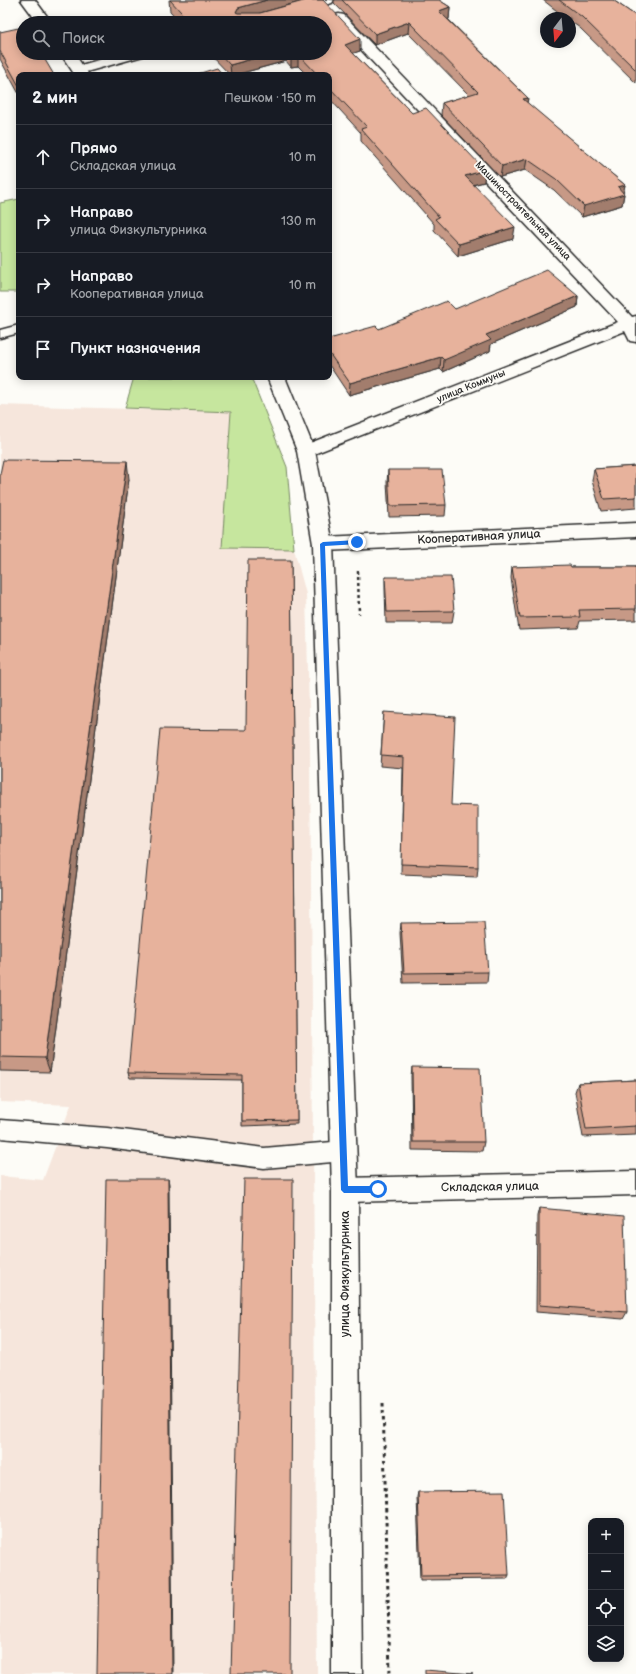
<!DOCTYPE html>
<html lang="ru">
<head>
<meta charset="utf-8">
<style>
  :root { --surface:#171b24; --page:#242831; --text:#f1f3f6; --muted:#9ea1a6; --line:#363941 }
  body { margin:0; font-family:"Balsamiq Sans",sans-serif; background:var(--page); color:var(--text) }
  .controls { position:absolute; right:12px; bottom:12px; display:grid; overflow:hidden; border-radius:8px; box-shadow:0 2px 10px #0003 }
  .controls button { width:36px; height:36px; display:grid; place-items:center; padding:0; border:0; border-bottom:1px solid var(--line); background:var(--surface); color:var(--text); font:20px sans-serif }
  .compass { position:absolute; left:540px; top:12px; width:36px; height:36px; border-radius:50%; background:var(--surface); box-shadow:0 2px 10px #0003; rotate:196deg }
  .stop { position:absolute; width:12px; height:12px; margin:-9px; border:3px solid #1a73e8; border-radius:50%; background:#fff }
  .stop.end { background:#1a73e8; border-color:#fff; box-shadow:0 1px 4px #0008 }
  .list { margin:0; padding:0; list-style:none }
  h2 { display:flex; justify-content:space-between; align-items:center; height:52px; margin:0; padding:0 16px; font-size:17px }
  h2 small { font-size:13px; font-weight:400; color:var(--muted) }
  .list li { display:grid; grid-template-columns:26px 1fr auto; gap:12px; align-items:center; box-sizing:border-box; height:64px; padding:0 16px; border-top:1px solid var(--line) }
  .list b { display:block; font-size:15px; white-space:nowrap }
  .list p { margin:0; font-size:13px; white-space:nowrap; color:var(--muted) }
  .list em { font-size:13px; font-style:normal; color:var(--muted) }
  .icon { flex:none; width:22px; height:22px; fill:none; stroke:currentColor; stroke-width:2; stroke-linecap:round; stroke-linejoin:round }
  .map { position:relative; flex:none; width:636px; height:1674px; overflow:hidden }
  .search { position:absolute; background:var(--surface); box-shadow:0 2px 10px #0003; left:16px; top:16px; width:316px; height:44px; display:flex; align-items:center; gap:10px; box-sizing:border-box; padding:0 14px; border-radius:22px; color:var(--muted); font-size:15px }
  .panel { position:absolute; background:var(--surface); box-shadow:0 2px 10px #0003; left:16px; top:72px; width:316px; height:308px; border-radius:8px }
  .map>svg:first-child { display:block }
  .built { fill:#f6e6dc }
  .green { fill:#c6e69e; stroke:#788864 }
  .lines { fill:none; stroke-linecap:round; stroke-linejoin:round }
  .service-casing { stroke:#2b2b2b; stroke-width:3 }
  .minor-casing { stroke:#2b2b2b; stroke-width:3 }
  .tertiary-casing { stroke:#2b2b2b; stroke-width:3 }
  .path-far1 { stroke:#2b2b2b; stroke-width:2.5; stroke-dasharray:3 3; stroke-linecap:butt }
  .path { stroke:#2b2b2b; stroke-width:3; stroke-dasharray:3.5 3.5; stroke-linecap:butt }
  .service { fill:#fdfcf7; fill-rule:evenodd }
  .minor { fill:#fdfcf7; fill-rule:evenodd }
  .tertiary { fill:#fdfcf7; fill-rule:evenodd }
  .wall { fill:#c79986; stroke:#2b2b2b }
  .shaded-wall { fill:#a27d6d; stroke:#2b2b2b }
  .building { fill:#e7b29c; stroke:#2b2b2b }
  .route { fill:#1a73e8 }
  .labels { text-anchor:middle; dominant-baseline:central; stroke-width:3.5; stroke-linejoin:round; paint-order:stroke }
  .far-street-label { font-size:10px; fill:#2b2b2b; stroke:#fdfcf7 }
  .street-label { font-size:12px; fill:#2b2b2b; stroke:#fdfcf7 }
</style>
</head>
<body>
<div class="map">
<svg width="636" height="1674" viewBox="0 0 636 1674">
  <rect width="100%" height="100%" fill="#fdfcf7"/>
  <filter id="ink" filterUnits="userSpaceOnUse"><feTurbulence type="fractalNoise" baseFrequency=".025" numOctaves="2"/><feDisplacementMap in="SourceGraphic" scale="8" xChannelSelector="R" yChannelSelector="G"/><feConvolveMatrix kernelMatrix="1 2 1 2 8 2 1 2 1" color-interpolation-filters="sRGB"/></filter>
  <g filter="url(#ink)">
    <!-- built -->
    <path class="built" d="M0,405L231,412L222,548L294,549L306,594L310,748L317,1674H0V1176L43,1180L71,1105L0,1102Z"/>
    <!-- green -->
    <path class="green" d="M19,199V292H0V203Z
      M134,377H251L287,467L294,549L222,548L231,412L125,408Z"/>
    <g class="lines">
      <!-- service casing -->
      <g class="service-casing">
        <path id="service" d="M19,325V333L0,338V330Z
          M0,1120L107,1128L264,1148L344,1141L351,1144L354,1151L351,1158L344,1161L264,1168L107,1148L0,1138Z"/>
      </g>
      <!-- minor casing -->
      <g class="minor-casing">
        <path id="minor" d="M312,0H334L332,3L260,23H238L240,20Z
          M339,14L344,15L632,317L636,316V342L630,341L625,331L306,457L300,455L297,451L300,447L618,322L334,21L332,18L334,15Z
          M123,53H145L143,56L79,74L74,73L72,70L74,67Z
          M636,523V537L323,551L316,549L313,544L316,539L323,537Z
          M636,1171V1195L345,1202L336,1199L332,1190L336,1181L345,1178Z"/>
      </g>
      <!-- tertiary casing -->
      <g class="tertiary-casing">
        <path id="tertiary" d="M21,0H35L52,23H38Z
          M60,53H74L89,75H75Z
          M267,377H285L315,451L333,544L358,1190L362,1674H332V1190L313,544L297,451Z"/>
      </g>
      <!-- path-far1 -->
      <path class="path-far1" d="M358,571L359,614"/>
      <!-- path -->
      <path class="path" d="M383,1403L390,1674"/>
      <!-- service -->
      <use href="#service" class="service"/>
      <!-- minor -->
      <use href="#minor" class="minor"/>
      <!-- tertiary -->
      <use href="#tertiary" class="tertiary"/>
    </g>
    <!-- wall -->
    <path class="wall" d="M169,0H306L360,51L353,53L412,113L485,170L484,182L473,185L513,239L458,256L434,230V224L361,141V133L329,98V75H307L298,66L291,67L286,61L235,75H230L209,53H325V23H181L170,11Z
      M334,0H439L450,7L449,19H448L528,98L527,103L625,185L623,193L624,194L622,205L582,217L554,190L525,170L500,177L441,115L442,103L469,95L408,33L375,45L334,3Z
      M543,0H613L636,16V83L580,28L570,21V18H566Z
      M0,32L19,75V94L0,59Z
      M578,296L577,307L491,344L490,351L443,372L440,369L349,395L329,365V339L379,329L455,309Z
      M636,466V508L601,511L592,481L594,469Z
      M388,470L446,505L445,516L389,517L387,482Z
      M0,474L129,479L50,1072L0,1071Z
      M291,566L297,1124L242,1126V1080L130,1078L128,1073L246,730Z
      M512,567H636V620L580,621L578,628L519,630L511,578Z
      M385,577L454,611L452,623H386L385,589Z
      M384,712L451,805L478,867L477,877L401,874L403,768L380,766Z
      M401,923L488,972L487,982L403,983L400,933Z
      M412,1067L484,1142L482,1151L412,1150L411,1076Z
      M636,1080V1135L583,1137L575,1092L578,1083Z
      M539,1208L627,1312L623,1319L536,1312L537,1216Z
      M418,1492L509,1575L507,1579L420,1580L417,1497Z"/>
    <!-- shaded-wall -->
    <path class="shaded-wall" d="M267,0H306L239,19L236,12L238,8Z
      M450,7L449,19L439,22V11Z
      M409,22L408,33L375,45V34Z
      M360,39V51L345,56V45Z
      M274,53H286V61L235,75H231L230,65Z
      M298,54V66L291,67V56Z
      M528,98L526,109L523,99Z
      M527,159L525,170L500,177L502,166Z
      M485,170L484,182L464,187L465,176Z
      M625,185L623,194H624L622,205L582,217L584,206L618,187Z
      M515,227L513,239L458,256L459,244Z
      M578,296L577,307L491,344L490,351L443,372L444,360L486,335Z
      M441,357L440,369L349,395L350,383Z
      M127,461L129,479L50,1072L45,1058Z
      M168,1179L169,1184L173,1674H172Z"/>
    <!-- building -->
    <path class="building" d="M170,0H267L238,8L236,12L238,13H260L307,0H323L360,39L345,45L412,113L426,108L485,170L465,176L515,227L459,244L435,219L439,217L361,129L367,127L329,87V75H318L298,54L291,56L289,53H325V23H191Z
      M342,0H439L450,7L439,11L528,98L523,99L625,185L618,187L624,194L584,206L556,179L527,159L502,166L442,103L478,92L409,22L375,34Z
      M559,0H613L636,16V70L582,17Z
      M23,27V53H41L54,75H19V86L0,51V32Z
      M219,53H274L230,65Z
      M217,68L223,75H194Z
      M547,270L578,296L486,335L491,340L444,360L441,357L350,383L329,353V339L376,326L379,329L447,301L455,309Z
      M3,460L127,461L45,1058L0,1057V474Z
      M636,466V497L604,499L594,469Z
      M388,470H442L446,505L390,506Z
      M248,560H291L297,1120L242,1121V1075L128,1073L160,729L246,730Z
      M570,565L571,567H636V609L579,610L580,617L520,618L512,567Z
      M385,577H451L454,611L387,612Z
      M384,712L455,717L451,805L478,806V867L401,864L404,757L381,755Z
      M484,922L488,972L404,973L401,923Z
      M412,1067L480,1068L484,1142H413Z
      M636,1080V1126L586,1129L578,1083Z
      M106,1179H168L172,1674H97Z
      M244,1179H293L290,1674H231Z
      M539,1208L624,1216L627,1312L539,1305Z
      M504,1491L509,1575L421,1576L418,1492Z
      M425,1670L473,1674H425Z"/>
  </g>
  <!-- route -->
  <path class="route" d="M357,540L360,542L359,544L325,546L348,1186H378L381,1189L378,1193H344L341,1190L320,544L323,542Z"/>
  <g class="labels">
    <!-- far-street labels -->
    <g class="far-street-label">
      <text transform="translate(523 211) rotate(46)">Машиностроительная улица</text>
      <text transform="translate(471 386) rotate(-22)">улица Коммуны</text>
    </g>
    <!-- street labels -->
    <g class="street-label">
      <text transform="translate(479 537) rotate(-3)">Кооперативная улица</text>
      <text transform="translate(490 1187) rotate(-1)">Складская улица</text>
      <text transform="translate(345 1274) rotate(-90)">улица Физкультурника</text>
    </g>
  </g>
</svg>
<div class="controls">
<button>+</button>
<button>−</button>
<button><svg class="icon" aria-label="locate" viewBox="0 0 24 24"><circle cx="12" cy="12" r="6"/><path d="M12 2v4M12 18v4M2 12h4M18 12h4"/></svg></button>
<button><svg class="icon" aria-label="layers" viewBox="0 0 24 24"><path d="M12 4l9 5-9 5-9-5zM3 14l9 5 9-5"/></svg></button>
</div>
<svg class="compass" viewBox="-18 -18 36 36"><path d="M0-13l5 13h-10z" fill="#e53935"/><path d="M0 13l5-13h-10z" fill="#9ea1a6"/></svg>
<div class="stop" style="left:378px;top:1189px"></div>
<div class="stop end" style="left:357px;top:542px"></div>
<div class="search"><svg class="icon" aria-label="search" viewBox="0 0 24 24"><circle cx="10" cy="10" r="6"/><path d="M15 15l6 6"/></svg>Поиск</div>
<section class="panel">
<h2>2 мин<small>Пешком · 150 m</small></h2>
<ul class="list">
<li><svg class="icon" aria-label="ahead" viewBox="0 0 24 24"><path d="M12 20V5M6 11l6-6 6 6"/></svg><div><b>Прямо</b><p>Складская улица</p></div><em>10 m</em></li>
<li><svg class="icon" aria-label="right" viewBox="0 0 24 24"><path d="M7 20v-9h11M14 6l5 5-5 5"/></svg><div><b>Направо</b><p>улица Физкультурника</p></div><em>130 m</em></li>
<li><svg class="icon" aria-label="right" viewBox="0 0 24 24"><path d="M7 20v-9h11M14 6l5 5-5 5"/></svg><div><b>Направо</b><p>Кооперативная улица</p></div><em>10 m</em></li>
<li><svg class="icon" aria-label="arrive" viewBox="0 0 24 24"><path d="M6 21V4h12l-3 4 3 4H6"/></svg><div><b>Пункт назначения</b></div></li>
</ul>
</section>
</div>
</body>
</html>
